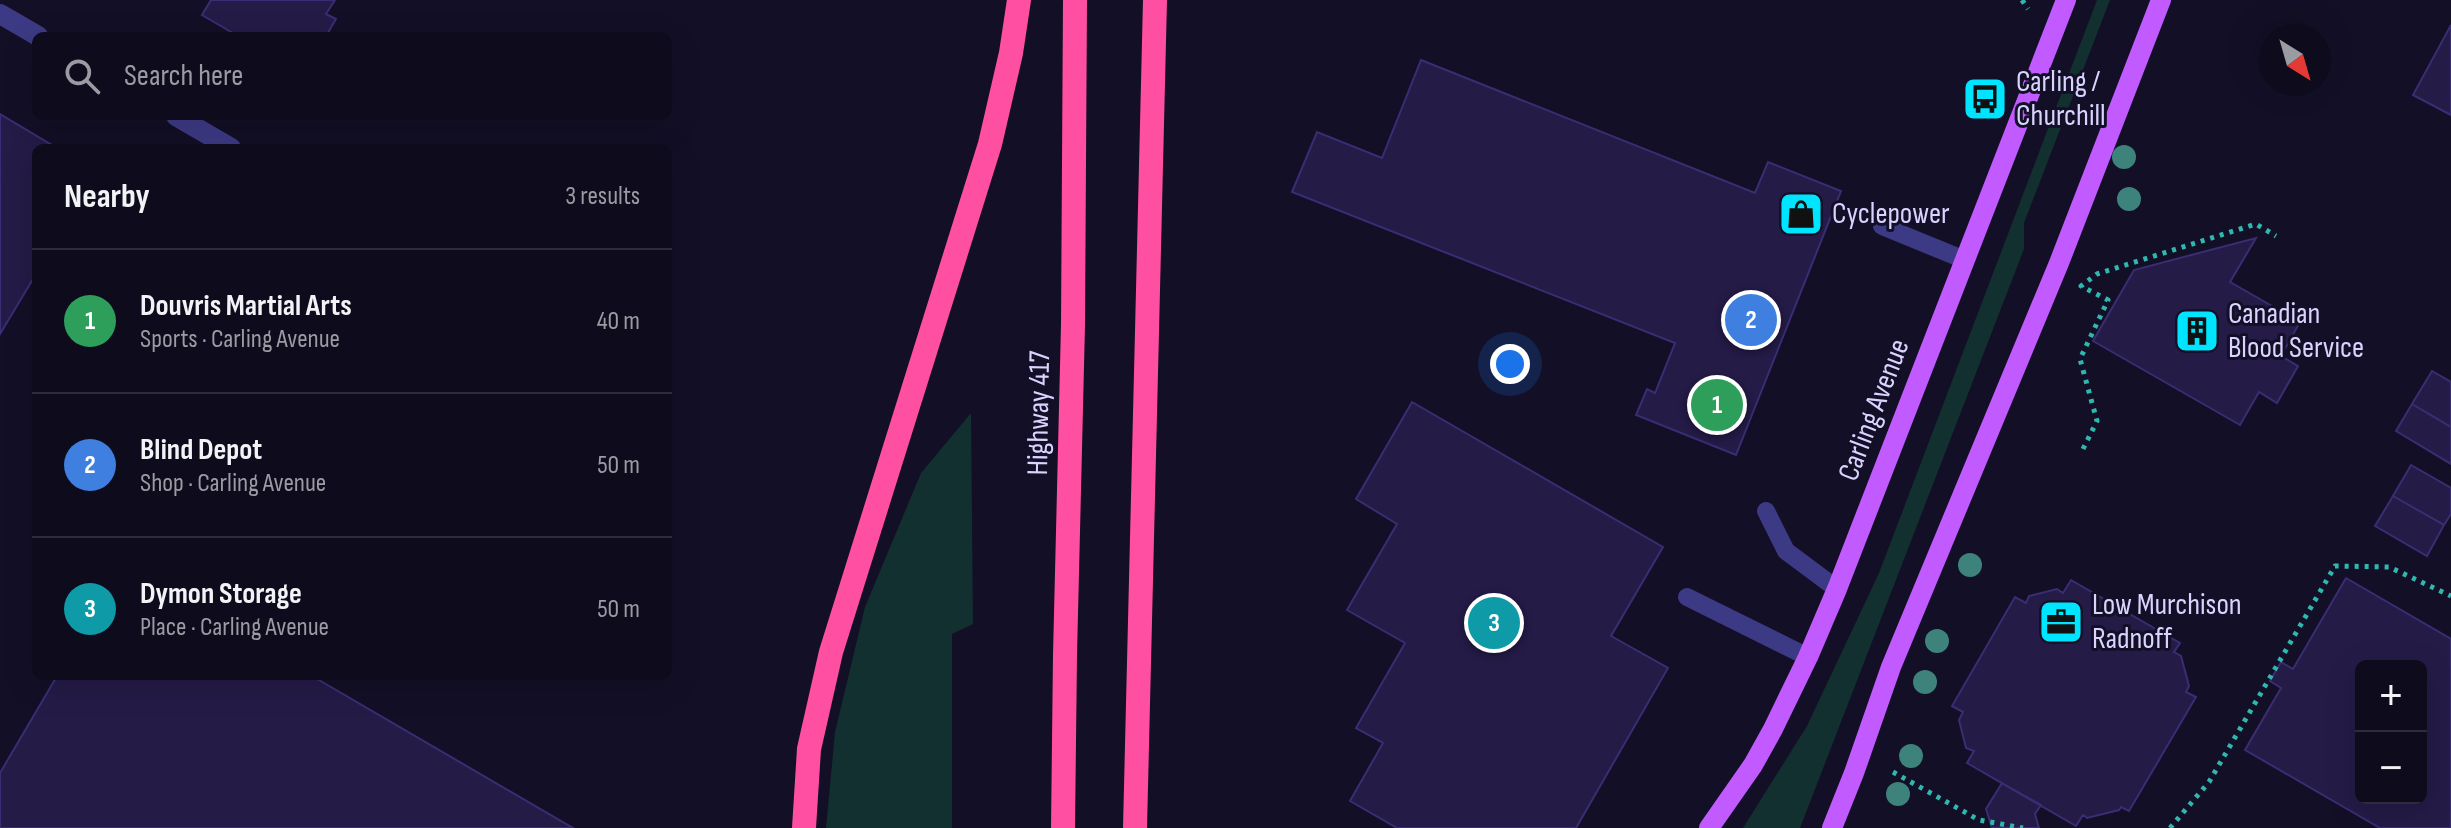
<!DOCTYPE html>
<html lang="en">
<head>
<meta charset="utf-8">
<style>
  :root { --surface:#0e0b1c; --page:#1c1929; --text:#f1f3f6; --muted:#9b9ba3; --line:#2e2b3b; --accent:#00e5ff }
  body { margin:0; font-family:"Sofia Sans Condensed",sans-serif; background:var(--page); color:var(--text) }
  .controls { position:absolute; right:24px; bottom:24px; display:grid; overflow:hidden; border-radius:12px; box-shadow:0 8px 32px #0002 }
  .controls button { width:72px; height:72px; display:grid; place-items:center; padding:0; border:0; border-bottom:2px solid var(--line); background:var(--surface); color:var(--text); font:40px sans-serif }
  .compass { position:absolute; left:2259px; top:24px; width:72px; height:72px; border-radius:50%; background:var(--surface); box-shadow:0 8px 32px #0002; rotate:143deg }
  .you { position:absolute; left:1510px; top:364px; width:28px; height:28px; margin:-20px; border:6px solid #fff; border-radius:50%; background:#1a73e8; box-shadow:0 0 0 12px #1a73e833 }
  .badge { display:grid; place-items:center; width:52px; height:52px; border-radius:50%; background:var(--accent); color:#fff; font-size:26px; font-weight:700 }
  .pin { position:absolute; translate:-50% -50%; border:4px solid #fff; box-shadow:0 2px 8px #0006 }
  .list { margin:0; padding:0; list-style:none }
  h2 { display:flex; justify-content:space-between; align-items:center; height:104px; margin:0; padding:0 32px; font-size:34px }
  h2 small { font-size:26px; font-weight:400; color:var(--muted) }
  .list li { display:grid; grid-template-columns:52px 1fr auto; gap:24px; align-items:center; box-sizing:border-box; height:144px; padding:0 32px; border-top:2px solid var(--line) }
  .list b { display:block; font-size:30px; white-space:nowrap }
  .list p { margin:0; font-size:26px; white-space:nowrap; color:var(--muted) }
  .list em { font-size:26px; font-style:normal; color:var(--muted) }
  .icon { flex:none; width:44px; height:44px; fill:none; stroke:currentColor; stroke-width:2; stroke-linecap:round; stroke-linejoin:round }
  .map { position:relative; flex:none; width:2451px; height:828px; overflow:hidden }
  .search { position:absolute; background:var(--surface); box-shadow:0 8px 32px #0002; left:32px; top:32px; width:640px; height:88px; display:flex; align-items:center; gap:20px; box-sizing:border-box; padding:0 28px; border-radius:12px; color:var(--muted); font-size:30px }
  .panel { position:absolute; background:var(--surface); box-shadow:0 8px 32px #0002; left:32px; top:144px; width:640px; height:536px; border-radius:12px }
  .map>svg:first-child { display:block }
  .green { fill:#12302f }
  .building { fill:#241b47; stroke:#3b2d73; stroke-width:2; fill-rule:evenodd }
  .lines { fill:none; stroke-linecap:round; stroke-linejoin:round }
  .path { stroke:#2fb8b0; stroke-width:5; stroke-dasharray:4 6; stroke-linecap:butt }
  .lane { stroke:#3d3a85; stroke-width:18 }
  .street { stroke:#3d3a85; stroke-width:20 }
  .primary { stroke:#c25bff; stroke-width:20 }
  .highway { stroke:#ff4fa3; stroke-width:24 }
  .tree { fill:#3d827b }
  .labels { text-anchor:middle; dominant-baseline:central; stroke-width:6; stroke-linejoin:round; paint-order:stroke }
  .poi-label { font-size:30px; fill:#d9d4ff; stroke:#130f26; text-anchor:start }
  .street-label { font-size:30px; fill:#d9d4ff; stroke:#130f26 }
</style>
</head>
<body>
<div class="map">
<svg width="2451" height="828" viewBox="0 0 2451 828">
  <rect width="100%" height="100%" fill="#130f26"/>
  <!-- green -->
  <path class="green" d="M2097,0H2110L2024,223V249L1800,828H1743L1807,726L1879,573Z
    M971,413L973,624L952,634V828H826L835,732L865,607L921,473Z"/>
  <!-- building -->
  <path class="building" d="M211,0H335L326,14L336,19L326,36L316,33L314,36H238L202,15Z
    M2451,25V115L2413,95Z
    M1421,60L1755,193L1768,162L1841,191L1736,455L1636,415L1647,389L1655,393L1675,343L1292,192L1317,132L1382,158Z
    M0,114L57,148H36V274L0,334Z
    M2256,238L2230,282L2300,322L2281,356L2298,366L2277,403L2259,392L2240,425L2093,341L2134,270Z
    M2432,371L2451,382V427L2412,404Z
    M1412,402L1663,547L1611,636L1668,668L1576,828H1397L1350,801L1383,743L1356,728L1405,643L1347,610L1397,524L1356,499Z
    M2412,404L2451,427V464L2396,431Z
    M2411,465L2451,488V514L2444,525L2393,496Z
    M2393,496L2444,525L2427,556L2375,526Z
    M2346,578L2451,639V828H2380L2245,750L2281,688L2270,681L2281,662L2293,669ZM2361,666H2421V798H2361Z
    M2071,580L2180,643L2174,652L2181,656L2189,686L2186,692L2196,697L2129,811L2121,807L2119,810L2087,818L2083,815L2076,826L1967,763L1974,751L1966,748L1959,720L1963,712L1952,706L2015,597L2026,603L2029,596L2057,589L2063,593Z
    M57,676H312L573,828H0V773Z
    M2002,783L2041,805L2035,814L2039,828H1992L1986,809Z"/>
  <g class="lines">
    <!-- path -->
    <path class="path" d="M2022,0L2028,9
      M2083,449L2097,421L2080,359L2108,300L2081,286L2097,274L2256,224L2276,236
      M1893,772L1979,820L2023,828
      M2170,828L2209,782L2335,566L2389,567L2451,596"/>
    <!-- lane -->
    <path class="lane" d="M1882,226L1965,260
      M1766,511L1786,551L1837,589
      M1687,597L1808,657"/>
    <!-- street -->
    <path class="street" d="M0,14L38,36
      M176,116L231,148"/>
    <!-- primary -->
    <path class="primary" d="M1709,828L1753,765L1773,729L1808,657L1837,589L2066,0
      M1832,828L1854,773L1891,667L2059,263L2161,0"/>
    <!-- highway -->
    <path class="highway" d="M804,828L809,749L831,652L990,144L1011,53L1019,0
      M1063,828L1065,655L1073,325L1075,0
      M1135,828L1155,0"/>
  </g>
  <!-- trees -->
  <g class="tree">
    <circle cx="2124" cy="157" r="12"/>
    <circle cx="2129" cy="199" r="12"/>
    <circle cx="1970" cy="565" r="12"/>
    <circle cx="1937" cy="641" r="12"/>
    <circle cx="1925" cy="682" r="12"/>
    <circle cx="1911" cy="756" r="12"/>
    <circle cx="1898" cy="794" r="12"/>
  </g>
  <!-- icons -->
  <defs>
    <g id="bus-square" transform="scale(2.3)"><rect x="-9" y="-9" width="18" height="18" rx="4" fill="#00e5ff" stroke="#130f26"/><path d="M-5-6H5V4H4V6H2V4H-2V6H-4V4H-5ZM-3.5-4V0h7V-4ZM-3.5 1.2v1.5H-2V1.2ZM2 1.2v1.5H3.5V1.2Z" fill="#111"/></g>
    <g id="shop-square" transform="scale(2.3)"><rect x="-9" y="-9" width="18" height="18" rx="4" fill="#00e5ff" stroke="#130f26"/><path d="M-5-2.5h2.3a2.7 3.5 0 0 1 5.4 0H5L5.5 6h-11ZM-1.5-2.5h3a1.5 2.3 0 0 0-3 0Z" fill="#111"/></g>
    <g id="building-square" transform="scale(2.3)"><rect x="-9" y="-9" width="18" height="18" rx="4" fill="#00e5ff" stroke="#130f26"/><path d="M-4-6H4V6H1V3H-1V6H-4ZM-2.5-4.3h1.7v1.8h-1.7ZM.8-4.3h1.7v1.8H.8ZM-2.5-1h1.7V.8h-1.7ZM.8-1h1.7V.8H.8Z" fill="#111"/></g>
    <g id="office-square" transform="scale(2.3)"><rect x="-9" y="-9" width="18" height="18" rx="4" fill="#00e5ff" stroke="#130f26"/><path d="M-6-3h4V-5.5h4V-3h4V5H-6ZM-1-4.5V-3h2v-1.5ZM-6 0V1H6V0Z" fill="#111"/></g>
  </defs>
  <g fill-rule="evenodd">
    <use href="#bus-square" x="1985" y="99"/>
    <use href="#shop-square" x="1801" y="214"/>
    <use href="#building-square" x="2197" y="331"/>
    <use href="#office-square" x="2061" y="622"/>
  </g>
  <g class="labels">
    <!-- poi labels -->
    <g class="poi-label">
      <text x="2016" y="82">Carling /<tspan x="2016" dy="34">Churchill</tspan></text>
      <text x="1832" y="214">Cyclepower</text>
      <text x="2228" y="314">Canadian<tspan x="2228" dy="34">Blood Service</tspan></text>
      <text x="2092" y="605">Low Murchison<tspan x="2092" dy="34">Radnoff</tspan></text>
    </g>
    <!-- street labels -->
    <g class="street-label">
      <text transform="translate(1874 410) rotate(-69)">Carling Avenue</text>
      <text transform="translate(1039 413) rotate(-89)">Highway 417</text>
    </g>
  </g>
</svg>
<div class="controls">
<button>+</button>
<button>−</button>
</div>
<svg class="compass" viewBox="-18 -18 36 36"><path d="M0-13l5 13h-10z" fill="#e53935"/><path d="M0 13l5-13h-10z" fill="#9b9ba3"/></svg>
<div class="you"></div>
<div class="pin badge" style="left:1717px;top:405px;background:#2e9e5b">1</div>
<div class="pin badge" style="left:1751px;top:320px;background:#3f7fe0">2</div>
<div class="pin badge" style="left:1494px;top:623px;background:#0f9aa8">3</div>
<div class="search"><svg class="icon" aria-label="search" viewBox="0 0 24 24"><circle cx="10" cy="10" r="6"/><path d="M15 15l6 6"/></svg>Search here</div>
<section class="panel">
<h2>Nearby<small>3 results</small></h2>
<ul class="list">
<li><span class="badge" style="background:#2e9e5b">1</span><div><b>Douvris Martial Arts</b><p>Sports · Carling Avenue</p></div><em>40 m</em></li>
<li><span class="badge" style="background:#3f7fe0">2</span><div><b>Blind Depot</b><p>Shop · Carling Avenue</p></div><em>50 m</em></li>
<li><span class="badge" style="background:#0f9aa8">3</span><div><b>Dymon Storage</b><p>Place · Carling Avenue</p></div><em>50 m</em></li>
</ul>
</section>
</div>
</body>
</html>
